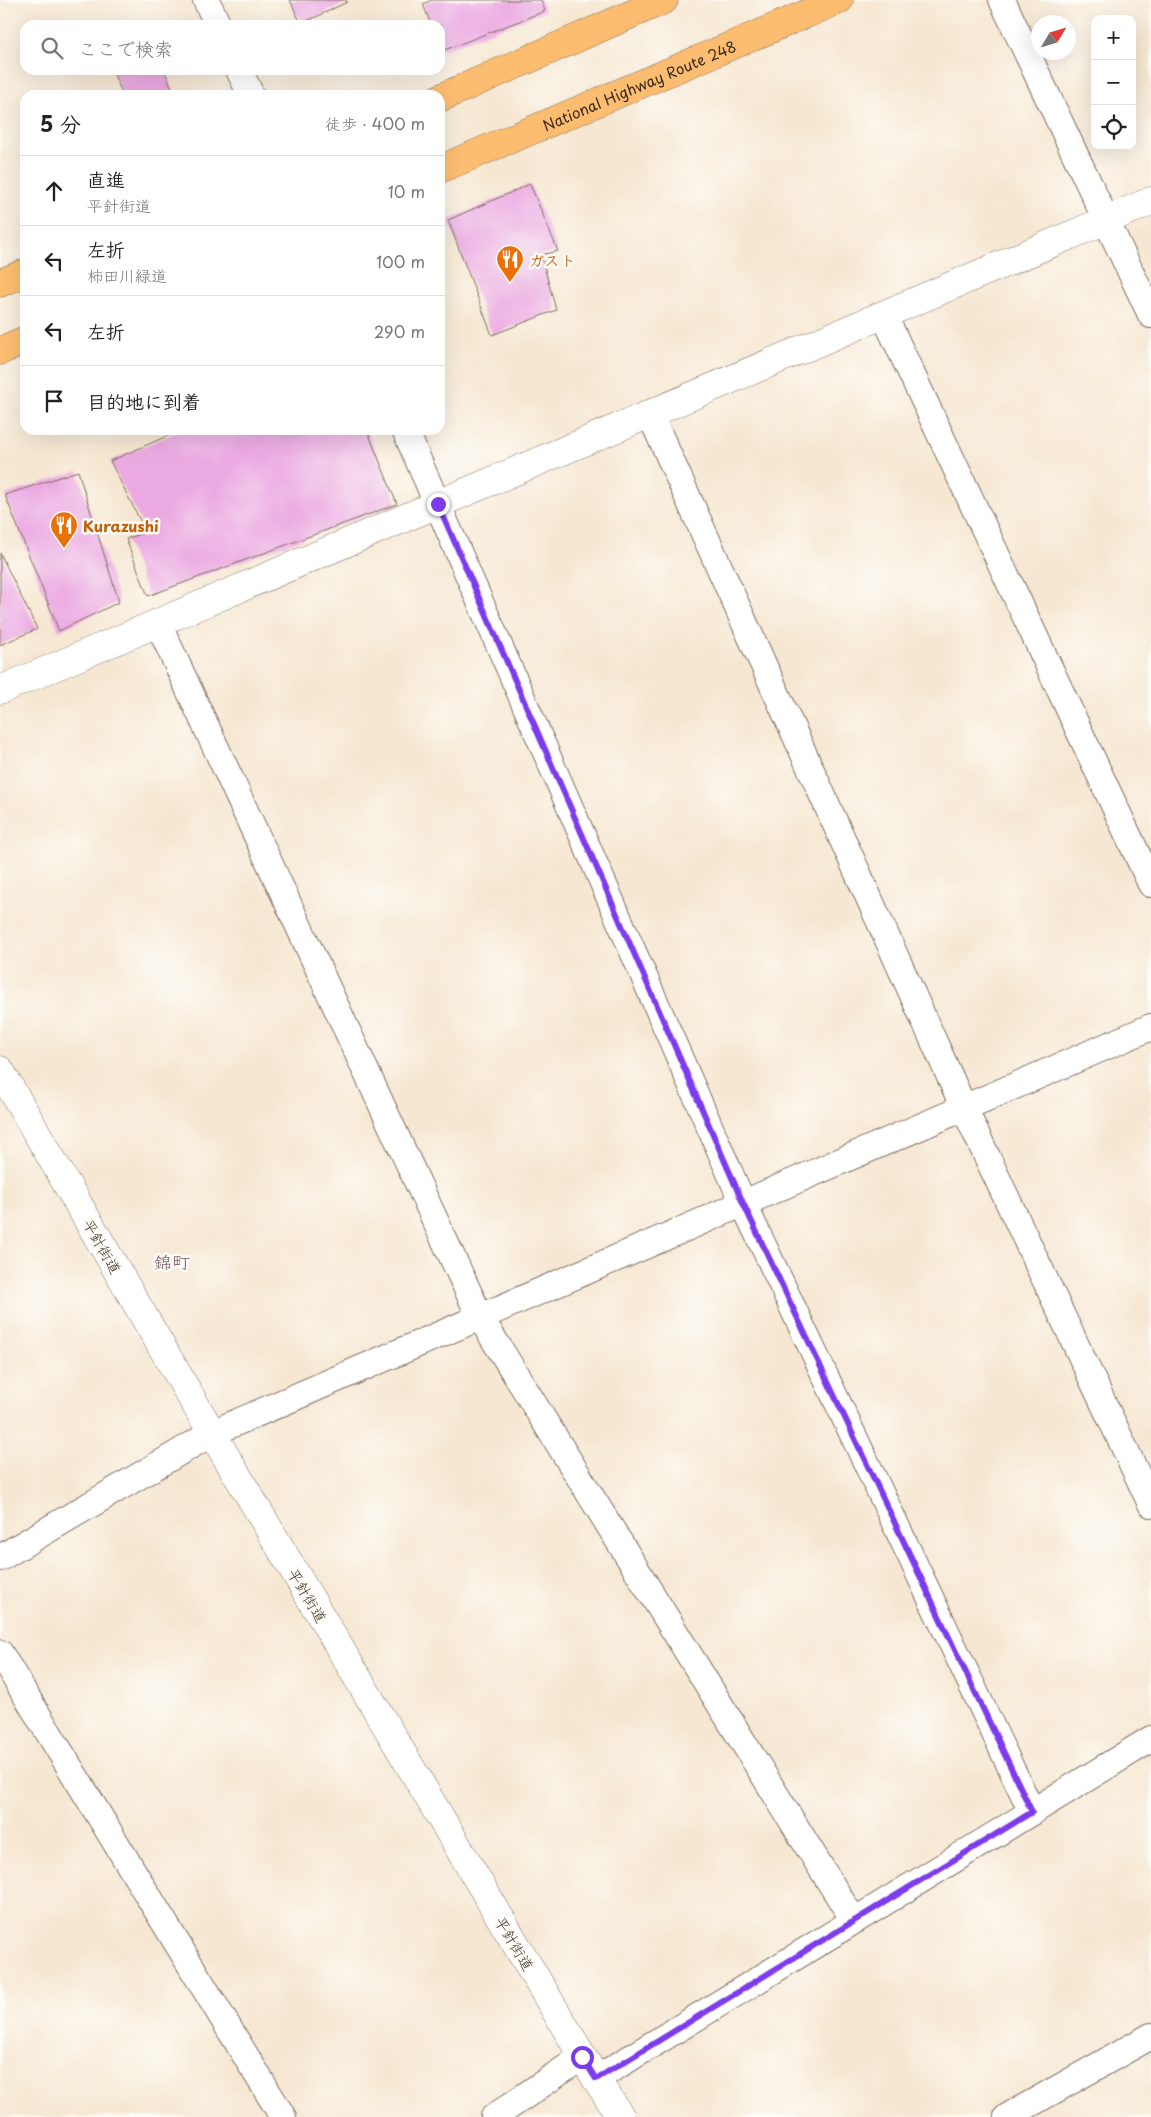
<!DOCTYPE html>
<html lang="ja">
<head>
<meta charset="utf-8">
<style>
  :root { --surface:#fff; --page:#f6f6f6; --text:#222; --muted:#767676; --line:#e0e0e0 }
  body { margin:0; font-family:"Playpen Sans","Klee One",sans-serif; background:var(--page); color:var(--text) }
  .controls { position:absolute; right:15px; top:15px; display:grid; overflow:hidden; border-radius:10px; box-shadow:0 5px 20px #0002 }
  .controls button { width:45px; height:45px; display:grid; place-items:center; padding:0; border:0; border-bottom:1px solid var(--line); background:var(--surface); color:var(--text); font:25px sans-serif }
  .compass { position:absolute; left:1031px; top:15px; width:45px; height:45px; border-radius:50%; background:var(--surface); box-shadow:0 5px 20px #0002; rotate:52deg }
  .stop { position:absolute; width:15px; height:15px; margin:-11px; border:4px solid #7c3aed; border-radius:50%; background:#fff }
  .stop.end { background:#7c3aed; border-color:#fff; box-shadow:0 1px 5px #0008 }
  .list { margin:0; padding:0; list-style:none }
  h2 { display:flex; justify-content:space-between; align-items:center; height:65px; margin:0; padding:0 20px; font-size:21px }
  h2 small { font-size:16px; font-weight:400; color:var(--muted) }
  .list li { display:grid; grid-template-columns:32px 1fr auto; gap:15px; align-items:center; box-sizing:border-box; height:70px; padding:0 20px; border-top:1px solid var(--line) }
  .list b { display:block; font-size:19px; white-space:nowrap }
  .list p { margin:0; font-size:16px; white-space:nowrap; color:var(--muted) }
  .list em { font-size:16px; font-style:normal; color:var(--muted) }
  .icon { flex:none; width:28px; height:28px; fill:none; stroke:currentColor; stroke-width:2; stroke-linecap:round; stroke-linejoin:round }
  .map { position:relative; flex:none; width:1151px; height:2117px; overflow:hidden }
  .search { position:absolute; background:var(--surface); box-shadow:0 5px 20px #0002; left:20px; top:20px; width:425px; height:55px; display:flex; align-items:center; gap:12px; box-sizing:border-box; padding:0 18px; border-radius:15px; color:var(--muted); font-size:19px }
  .panel { position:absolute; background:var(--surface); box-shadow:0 5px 20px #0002; left:20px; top:90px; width:425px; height:345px; border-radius:15px }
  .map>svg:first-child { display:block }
  .building { fill:#eba9e2 }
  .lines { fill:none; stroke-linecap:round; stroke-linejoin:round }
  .minor-casing { stroke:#7c6c5d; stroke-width:28 }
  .tertiary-casing { stroke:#7c6c5d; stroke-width:29 }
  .trunk-casing { stroke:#7c6c5d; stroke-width:29 }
  .minor { stroke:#fff; stroke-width:26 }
  .tertiary { stroke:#fff; stroke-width:28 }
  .trunk { stroke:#fcbd6f; stroke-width:28 }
  .route { stroke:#7c3aed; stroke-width:6 }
  .labels { text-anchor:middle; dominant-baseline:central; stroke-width:5; stroke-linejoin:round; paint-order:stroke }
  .street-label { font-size:15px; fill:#3b2a1e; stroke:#fdfcf7 }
  .food-label { font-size:15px; font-weight:bold; fill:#c56008; stroke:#fdfcf7; text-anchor:start }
  .quarter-label { font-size:18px; fill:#795663; stroke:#fdfcf7 }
</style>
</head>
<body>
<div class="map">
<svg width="1151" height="2117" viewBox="0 0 1151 2117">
  <rect width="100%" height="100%" fill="#fdfcf7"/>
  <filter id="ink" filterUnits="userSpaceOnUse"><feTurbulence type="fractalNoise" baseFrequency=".02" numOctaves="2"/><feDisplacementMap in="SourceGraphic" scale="10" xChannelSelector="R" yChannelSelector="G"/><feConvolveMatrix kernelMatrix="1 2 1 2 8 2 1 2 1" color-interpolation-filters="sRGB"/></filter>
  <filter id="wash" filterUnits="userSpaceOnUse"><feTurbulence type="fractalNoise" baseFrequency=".0096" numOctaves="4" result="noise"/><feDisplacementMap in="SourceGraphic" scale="20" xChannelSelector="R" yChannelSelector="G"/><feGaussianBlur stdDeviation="1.12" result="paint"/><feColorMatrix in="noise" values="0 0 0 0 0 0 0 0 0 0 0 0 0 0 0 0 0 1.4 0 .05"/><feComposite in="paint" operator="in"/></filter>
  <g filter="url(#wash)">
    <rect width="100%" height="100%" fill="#f6e7d2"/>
    <g id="blocks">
      <!-- building -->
      <path class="building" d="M290,0H346L347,2L301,24Z
        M432,0H541L545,11L442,51L440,25H431L423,4Z
        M112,70H164L175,95H123Z
        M530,184L558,251L541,255L556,310L492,335L448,220Z
        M181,430H367L397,504L148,596L126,539L146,532L110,461Z
        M78,471L119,602L59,631L5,495Z
        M0,553L37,629L0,645Z"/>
    </g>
  </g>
  <g filter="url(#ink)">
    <use href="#blocks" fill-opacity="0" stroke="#7c6c5d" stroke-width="1"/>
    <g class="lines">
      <!-- minor casing -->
      <g class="minor-casing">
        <path id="minor" d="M206,0L218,25
          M1002,0L1151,315
          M239,70L251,95
          M884,315L1151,884
          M650,414L964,1108L1151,1504
          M405,430L743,1203L1032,1812
          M158,623L480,1317L854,1921
          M0,1558L212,1433L1151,1027
          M0,1653L283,2117
          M596,2079L1151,1739
          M494,2117L582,2057
          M1007,2117L1151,2036"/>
      </g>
      <!-- tertiary casing -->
      <g class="tertiary-casing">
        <path id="tertiary" d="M0,690L1151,201
          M0,1070L212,1433L596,2079L621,2117"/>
      </g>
      <!-- trunk casing -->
      <g class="trunk-casing">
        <g id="trunk">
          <path d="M440,98L664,0"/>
          <path id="s1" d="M440,169L839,0"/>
          <path d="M0,283L25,273"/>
          <path d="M0,351L25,340"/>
        </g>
      </g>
      <!-- minor -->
      <use href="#minor" class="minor"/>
      <!-- tertiary -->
      <use href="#tertiary" class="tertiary"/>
      <!-- trunk -->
      <use href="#trunk" class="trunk"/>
    </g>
  </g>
  <g class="lines" filter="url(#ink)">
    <!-- route -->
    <path class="route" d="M438,504L743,1203L1032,1812L596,2079L582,2057"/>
  </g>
  <!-- icons -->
  <defs>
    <g id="restaurant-pin" transform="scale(1.4375)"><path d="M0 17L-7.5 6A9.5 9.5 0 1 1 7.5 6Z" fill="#e8710a" stroke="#fdfcf7"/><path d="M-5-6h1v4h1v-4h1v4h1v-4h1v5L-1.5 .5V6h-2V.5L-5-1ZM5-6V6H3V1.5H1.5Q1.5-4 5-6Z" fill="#fff"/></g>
  </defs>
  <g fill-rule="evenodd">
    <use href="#restaurant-pin" x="510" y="259"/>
    <use href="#restaurant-pin" x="64" y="525"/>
  </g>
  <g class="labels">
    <!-- street labels -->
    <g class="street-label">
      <text stroke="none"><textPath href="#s1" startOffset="216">National Highway Route 248</textPath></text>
      <text transform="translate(103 1246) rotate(60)">平針街道</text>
      <text transform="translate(308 1595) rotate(59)">平針街道</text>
      <text transform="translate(515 1943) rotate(59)">平針街道</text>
    </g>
    <!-- food labels -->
    <g class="food-label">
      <text x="529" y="259">ガスト</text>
      <text x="83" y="525">Kurazushi</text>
    </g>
    <!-- quarter labels -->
    <g class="quarter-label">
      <text x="172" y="1261">錦町</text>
    </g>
  </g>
</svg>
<div class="controls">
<button>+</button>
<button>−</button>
<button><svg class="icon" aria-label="locate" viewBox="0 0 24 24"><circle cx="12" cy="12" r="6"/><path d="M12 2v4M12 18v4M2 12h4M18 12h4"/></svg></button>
</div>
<svg class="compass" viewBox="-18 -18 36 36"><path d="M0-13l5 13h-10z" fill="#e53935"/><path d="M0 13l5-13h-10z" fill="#767676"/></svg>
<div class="stop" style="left:582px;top:2057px"></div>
<div class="stop end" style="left:438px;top:504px"></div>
<div class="search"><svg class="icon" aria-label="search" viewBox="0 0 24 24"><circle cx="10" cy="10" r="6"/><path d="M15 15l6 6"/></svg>ここで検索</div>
<section class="panel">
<h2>5 分<small>徒歩 · 400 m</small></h2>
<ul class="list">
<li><svg class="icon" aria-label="ahead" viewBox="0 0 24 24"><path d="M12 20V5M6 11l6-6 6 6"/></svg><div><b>直進</b><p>平針街道</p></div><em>10 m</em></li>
<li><svg class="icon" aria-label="left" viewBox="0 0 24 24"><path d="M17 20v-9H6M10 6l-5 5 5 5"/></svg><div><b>左折</b><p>柿田川緑道</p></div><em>100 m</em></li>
<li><svg class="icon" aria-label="left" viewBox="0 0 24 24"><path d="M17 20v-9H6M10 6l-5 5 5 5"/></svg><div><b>左折</b></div><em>290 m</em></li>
<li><svg class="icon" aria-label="arrive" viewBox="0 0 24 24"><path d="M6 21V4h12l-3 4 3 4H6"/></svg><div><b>目的地に到着</b></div></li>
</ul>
</section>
</div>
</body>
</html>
